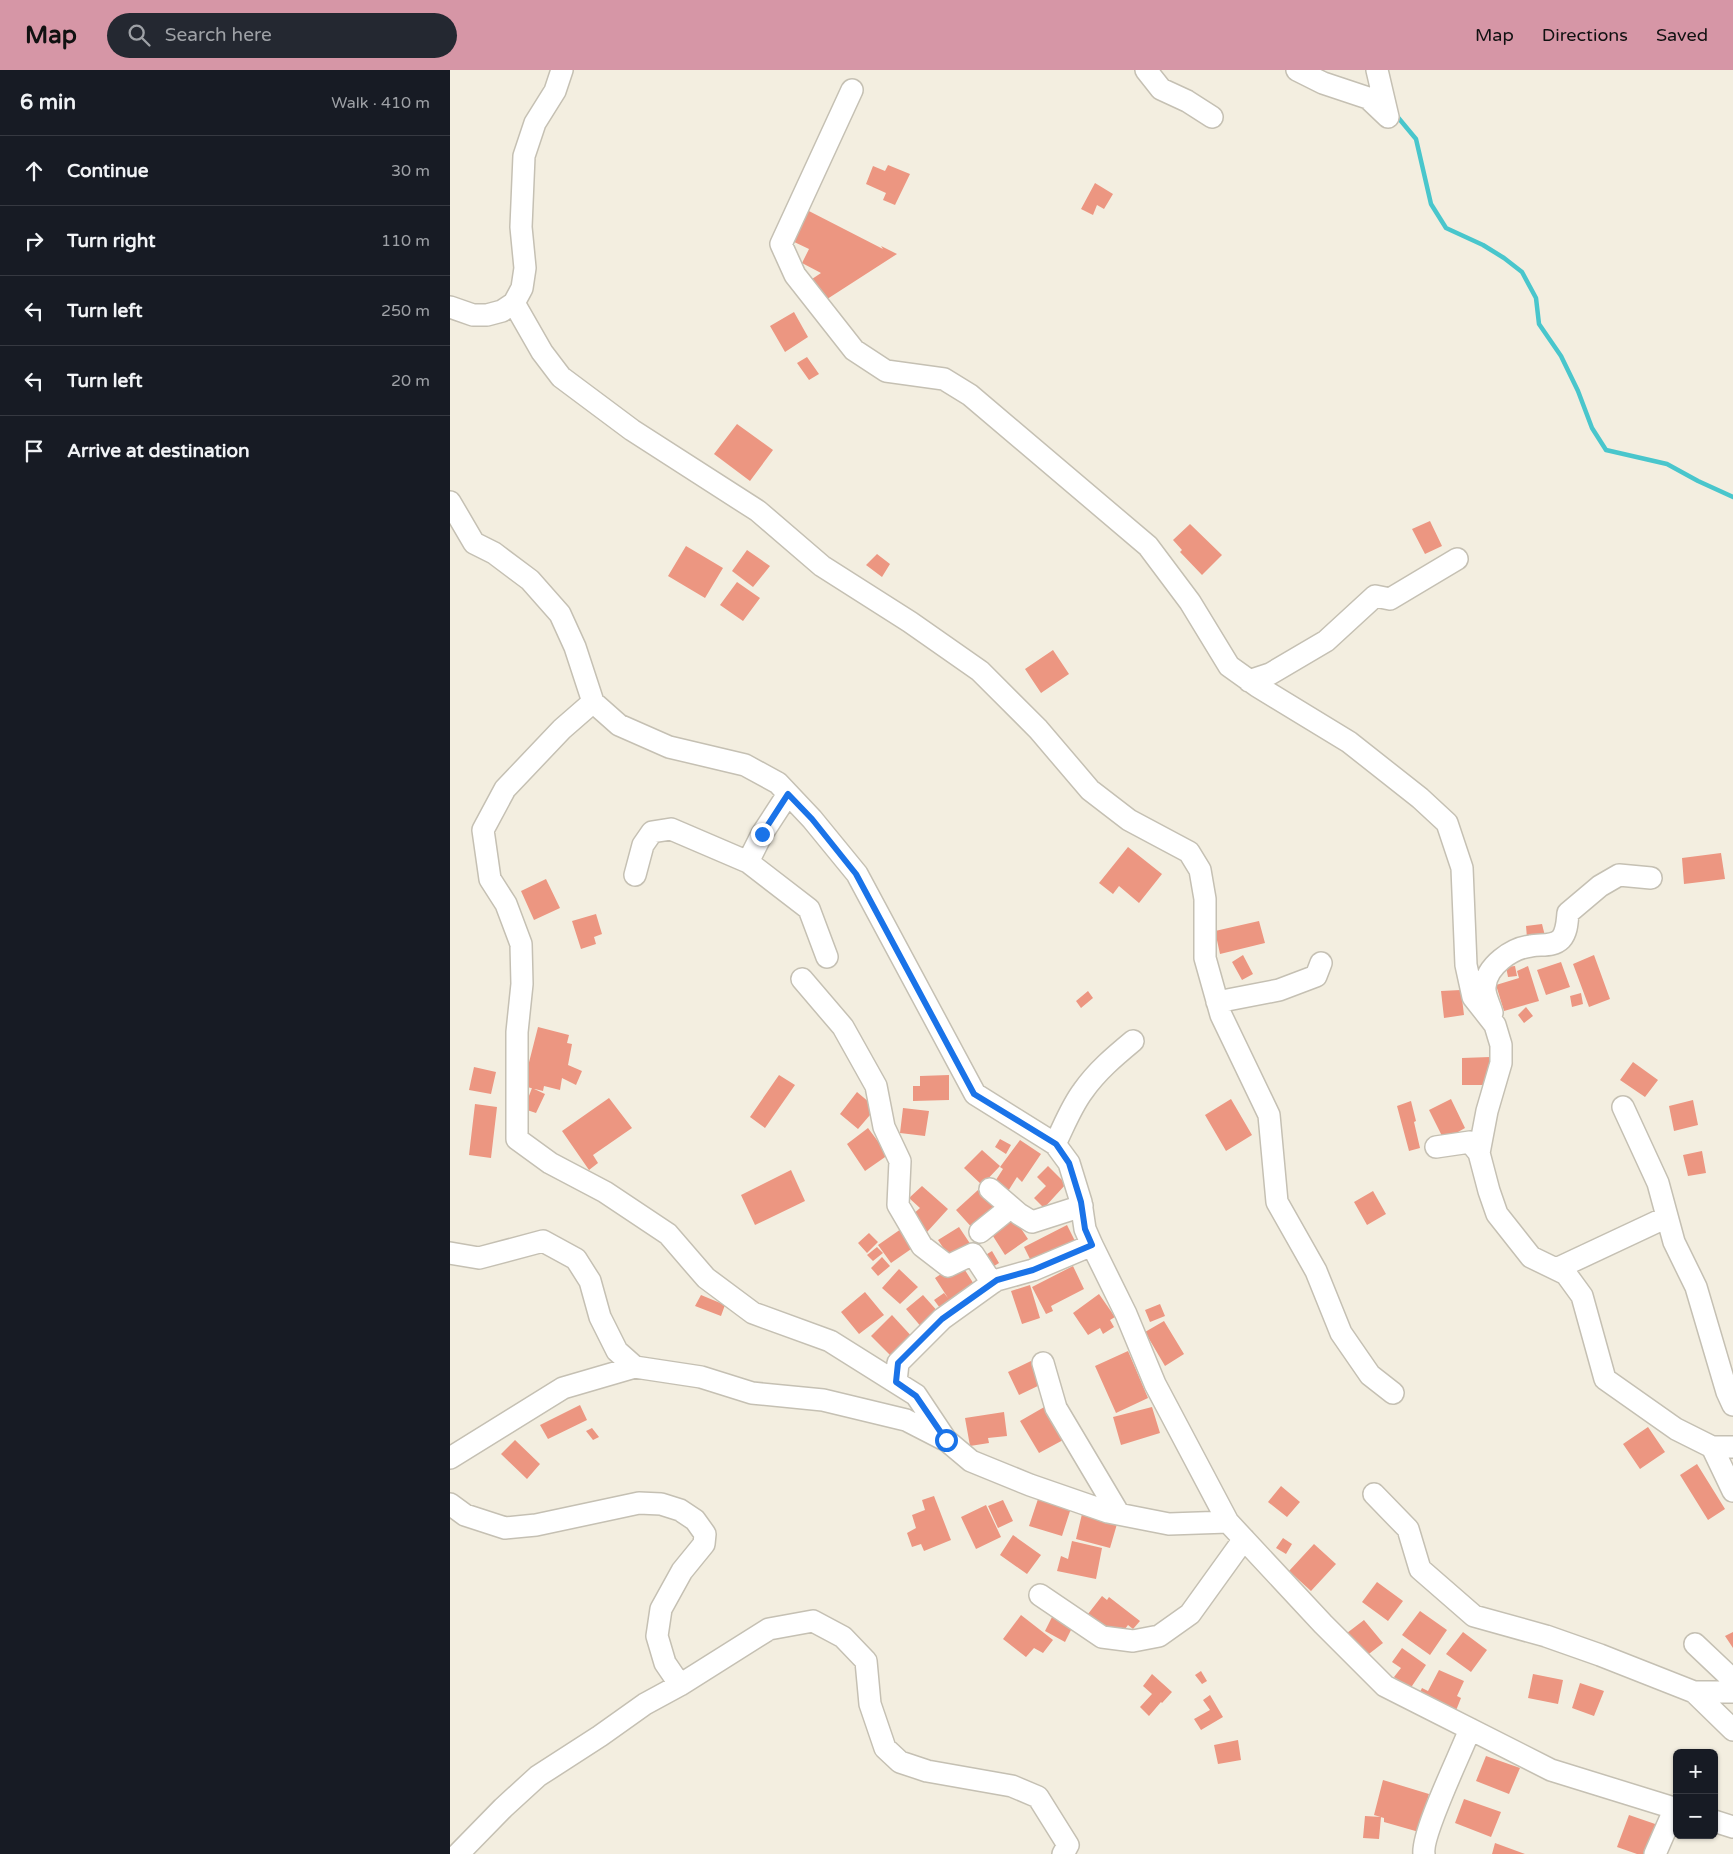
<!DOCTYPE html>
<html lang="en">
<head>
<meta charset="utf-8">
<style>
  :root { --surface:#171b24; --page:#242831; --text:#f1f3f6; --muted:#9ea1a6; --line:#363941; --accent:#d696a6 }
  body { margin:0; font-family:"Varela Round",sans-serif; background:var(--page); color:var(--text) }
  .controls { position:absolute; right:15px; bottom:15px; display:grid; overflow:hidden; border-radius:8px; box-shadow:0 1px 4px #0004 }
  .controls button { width:45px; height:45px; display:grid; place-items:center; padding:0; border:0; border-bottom:1px solid var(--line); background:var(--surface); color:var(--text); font:25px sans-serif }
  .stop { position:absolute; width:15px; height:15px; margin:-11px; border:4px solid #1a73e8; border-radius:50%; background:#fff }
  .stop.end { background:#1a73e8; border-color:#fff; box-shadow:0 1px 5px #0008 }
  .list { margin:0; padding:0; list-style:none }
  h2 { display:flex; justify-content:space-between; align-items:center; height:65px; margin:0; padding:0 20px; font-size:21px }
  h2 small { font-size:16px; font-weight:400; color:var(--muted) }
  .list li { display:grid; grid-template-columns:32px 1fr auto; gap:15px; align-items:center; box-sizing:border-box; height:70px; padding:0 20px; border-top:1px solid var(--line) }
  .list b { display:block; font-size:19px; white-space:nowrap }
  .list em { font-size:16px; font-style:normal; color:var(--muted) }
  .icon { flex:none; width:28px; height:28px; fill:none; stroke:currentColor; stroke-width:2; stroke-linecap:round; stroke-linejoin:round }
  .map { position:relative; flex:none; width:1283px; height:1784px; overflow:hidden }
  header { display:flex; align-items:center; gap:30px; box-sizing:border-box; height:70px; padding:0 25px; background:var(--accent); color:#111 }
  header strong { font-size:24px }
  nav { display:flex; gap:28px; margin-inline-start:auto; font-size:18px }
  .search { width:350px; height:45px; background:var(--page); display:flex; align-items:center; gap:12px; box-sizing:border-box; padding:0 18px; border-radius:28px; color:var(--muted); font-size:19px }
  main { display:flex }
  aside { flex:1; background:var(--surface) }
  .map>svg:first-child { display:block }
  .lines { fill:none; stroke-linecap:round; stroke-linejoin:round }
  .stream { stroke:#49c6cc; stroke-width:4.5 }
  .building { fill:#ec9681 }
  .minor-casing { stroke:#c5c0b3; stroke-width:24 }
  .minor { stroke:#fff; stroke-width:21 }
  .route { stroke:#1a73e8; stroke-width:6 }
</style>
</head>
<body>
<header>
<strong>Map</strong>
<div class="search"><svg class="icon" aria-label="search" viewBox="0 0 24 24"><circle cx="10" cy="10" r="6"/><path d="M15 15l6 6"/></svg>Search here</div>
<nav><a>Map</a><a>Directions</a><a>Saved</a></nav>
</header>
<main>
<aside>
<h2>6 min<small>Walk · 410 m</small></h2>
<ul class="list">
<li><svg class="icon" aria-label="ahead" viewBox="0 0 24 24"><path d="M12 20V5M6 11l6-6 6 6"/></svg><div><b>Continue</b></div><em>30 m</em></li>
<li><svg class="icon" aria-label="right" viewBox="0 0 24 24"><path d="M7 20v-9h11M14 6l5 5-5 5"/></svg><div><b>Turn right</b></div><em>110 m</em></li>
<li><svg class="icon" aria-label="left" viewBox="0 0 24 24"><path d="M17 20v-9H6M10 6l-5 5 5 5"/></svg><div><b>Turn left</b></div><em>250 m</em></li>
<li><svg class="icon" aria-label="left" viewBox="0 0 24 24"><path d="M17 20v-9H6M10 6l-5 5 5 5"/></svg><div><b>Turn left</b></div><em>20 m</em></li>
<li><svg class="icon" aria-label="arrive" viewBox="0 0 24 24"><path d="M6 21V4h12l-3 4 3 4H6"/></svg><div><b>Arrive at destination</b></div></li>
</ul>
</aside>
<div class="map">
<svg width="1283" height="1784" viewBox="0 0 1283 1784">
  <rect width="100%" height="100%" fill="#f3eee0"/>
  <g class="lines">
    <!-- stream -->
    <path class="stream" d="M946,45L966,69L981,134L996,158L1033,175L1054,188L1072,202L1086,228L1089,254L1111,286L1128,321L1142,358L1156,380L1217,394L1248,411L1283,427"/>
  </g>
  <!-- building -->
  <path class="building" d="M438,95L460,104L445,135L433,130L436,123L416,114L423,96L435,101Z
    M645,113L663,124L654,139L647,135L643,145L631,139Z
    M355,139L433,179L431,176L447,184L371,233L356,213L371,203L352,193L359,179L340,170Z
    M344,242L358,267L335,282L320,256Z
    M357,287L369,304L359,310L347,293Z
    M287,354L323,380L300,411L264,384Z
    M980,451L992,476L975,484L962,459Z
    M740,454L772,485L752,505L730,482L732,480L723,470Z
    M236,476L273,498L255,528L218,506Z
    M297,480L320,496L303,517L282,501Z
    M427,484L440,494L432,507L416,495Z
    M287,512L310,528L293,551L270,535Z
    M603,580L619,604L591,623L575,599Z
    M678,777L712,804L689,833L669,816L663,824L649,813Z
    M1271,783L1275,809L1234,814L1232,788Z
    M96,809L110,838L84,850L71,821Z
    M146,844L152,864L144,867L146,874L131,879L122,851Z
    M809,851L815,873L770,884L765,861Z
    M1092,854L1095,866L1077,868L1076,856Z
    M793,885L803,904L792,910L782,892Z
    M1144,885L1160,929L1139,937L1123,894Z
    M1111,892L1120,917L1096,925L1087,900Z
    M1065,896L1067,906L1058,907L1056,897Z
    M1078,896L1089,931L1054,941L1046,915L1069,908L1067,901Z
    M1011,920L1014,945L994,948L991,921Z
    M638,921L643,928L631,938L626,931Z
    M1131,923L1133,934L1122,937L1120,926Z
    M1076,937L1083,946L1074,953L1068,945Z
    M88,957L119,965L117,973L122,974L118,995L132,1001L126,1015L112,1008L110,1020L94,1016L93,1021L73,1016Z
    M1040,987V1004H1036V1015H1012V988Z
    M1183,992L1208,1010L1195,1027L1170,1010Z
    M24,997L46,1002L41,1024L19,1020Z
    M329,1005L345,1015L315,1058L300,1047Z
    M499,1005V1030L463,1031V1016H470V1006Z
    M82,1018L95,1024L86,1043L74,1039Z
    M407,1022L426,1038L408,1059L390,1044Z
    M159,1028L182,1058L143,1085L148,1093L139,1100L112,1061Z
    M781,1029L802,1065L776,1081L755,1045Z
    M1001,1029L1015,1058L994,1070L979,1040Z
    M1243,1030L1248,1055L1224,1061L1219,1036Z
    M961,1031L966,1051L964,1052L970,1078L959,1081L947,1036Z
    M25,1034L47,1037L41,1088L19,1085Z
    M453,1038L479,1041L475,1066L450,1063Z
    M418,1058L438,1085L415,1101L397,1074Z
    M550,1069L561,1075L556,1084L545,1077Z
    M570,1070L591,1084L572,1112L567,1107L555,1126L542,1116L553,1099L550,1097Z
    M532,1080L550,1096L532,1115L514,1098Z
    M1252,1081L1256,1103L1238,1106L1233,1085Z
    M598,1096L616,1114L594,1138L584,1128L596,1116L587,1107Z
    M341,1100L355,1131L305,1155L291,1125Z
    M472,1116L498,1139L477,1162L461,1146L470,1138L459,1128Z
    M528,1120L547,1141L525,1161L506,1140Z
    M923,1121L936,1144L917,1155L904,1132Z
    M564,1148L578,1169L555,1185L541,1163Z
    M617,1155L627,1175L584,1197L574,1177Z
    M509,1157L523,1178L502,1191L488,1170Z
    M451,1159L464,1177L441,1193L428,1175Z
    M419,1163L428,1172L417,1183L408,1173Z
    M427,1177L433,1183L423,1191L417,1185Z
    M542,1181L549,1193L541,1198L534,1186Z
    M432,1187L440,1196L428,1206L421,1198Z
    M623,1196L634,1219L601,1236L603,1241L596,1244L582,1217Z
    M513,1197L527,1219L493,1242L484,1230L494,1223L498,1228L485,1208L494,1202L497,1207Z
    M449,1199L468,1217L450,1234L432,1218Z
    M580,1215L590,1248L572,1254L561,1221Z
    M415,1222L434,1245L409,1264L391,1242Z
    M649,1224L665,1247L660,1250L664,1257L653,1264L650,1258L638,1265L623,1243Z
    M251,1225L275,1235L271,1246L245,1236Z
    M473,1225L490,1244L473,1259L456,1239Z
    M710,1234L715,1246L700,1252L695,1240Z
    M442,1245L465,1270L445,1290L421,1266Z
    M714,1251L734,1284L715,1296L695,1262Z
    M678,1281L698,1328L666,1343L645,1296Z
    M581,1291L592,1314L569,1325L558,1302Z
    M130,1335L137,1350L98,1369L90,1355Z
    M596,1336L615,1369L589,1383L570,1351Z
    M702,1337L710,1363L671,1375L663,1347Z
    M554,1342L557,1366L538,1368L539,1373L520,1376L515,1348Z
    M1198,1357L1215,1382L1190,1399L1173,1374Z
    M142,1358L149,1367L143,1370L136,1361Z
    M65,1370L90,1394L77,1409L51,1384Z
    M1247,1394L1275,1439L1258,1450L1230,1405Z
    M831,1416L850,1432L837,1447L818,1432Z
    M484,1426L501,1470L474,1481L471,1474L462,1477L457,1463L466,1458L462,1445L475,1440L472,1430Z
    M589,1426L621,1438L612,1466L579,1456Z
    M553,1430L563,1451L548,1458L538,1436Z
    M536,1435L551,1467L526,1479L511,1447Z
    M632,1444L667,1454L660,1478L626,1469Z
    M563,1465L591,1485L577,1504L550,1485Z
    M833,1468L842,1474L836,1484L826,1478Z
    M622,1471L652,1478L646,1509L607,1501L611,1486L618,1489Z
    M864,1474L886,1494L861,1521L839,1501Z
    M927,1512L953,1531L938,1551L912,1532Z
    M652,1526L657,1530L659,1527L690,1551L683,1559L678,1555L669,1567L638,1544Z
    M970,1541L997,1560L980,1585L952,1565Z
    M604,1543L624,1554L615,1572L595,1561Z
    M571,1545L603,1570L593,1583L584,1578L576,1587L553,1569Z
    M914,1550L933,1573L915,1587L897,1563Z
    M1013,1562L1037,1580L1021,1602L996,1584Z
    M1283,1562V1578L1275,1566Z
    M952,1578L976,1595L960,1619L944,1607L951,1598L942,1592Z
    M989,1600L1014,1611L1007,1626L1011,1628L1005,1643L968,1626L972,1618L978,1621Z
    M751,1601L757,1611L752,1614L745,1605Z
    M702,1604L722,1622L712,1633L711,1632L699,1646L690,1637L702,1624L693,1616Z
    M1083,1604L1113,1610L1108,1634L1078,1628Z
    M1130,1613L1154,1621L1144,1646L1122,1638Z
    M760,1625L773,1647L751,1660L744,1649L760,1640L753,1630Z
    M788,1670L791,1690L768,1694L764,1675Z
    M1036,1686L1070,1698L1059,1724L1026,1711Z
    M933,1710L979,1724L969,1762L934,1752V1748L924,1745Z
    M1014,1729L1051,1742L1041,1767L1005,1753Z
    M1179,1745L1211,1756L1202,1784H1187L1167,1777Z
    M915,1746L931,1747L929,1769L913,1768Z
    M1045,1773L1075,1784H1042Z"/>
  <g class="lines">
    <!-- minor casing -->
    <g class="minor-casing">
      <path id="minor" d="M696,0L711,19L737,31L762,47
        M847,0L873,13L918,28L938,47L927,0
        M402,20L331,174L345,205L404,280L436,301L494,309L520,325L698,476L740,532L779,596L807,616L899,672L970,728L997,753L1012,798L1016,895L1023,927L1045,955L1051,975V993L1037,1041L1029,1083L1039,1121L1047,1144L1081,1187L1116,1204L1132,1226L1155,1309L1226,1359L1262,1377H1283
        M64,233L92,282L111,307L182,360L308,441L372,496L460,552L530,601L588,659L640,720L679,750L739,782L750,800L755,829V888L771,945L819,1045L827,1132L866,1201L891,1263L920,1305L943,1323
        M0,237L23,245H37L52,241L64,233L72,218L75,198L71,157L74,86L85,53L105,21L112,0
        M0,432L24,473L44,483L80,510L110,544L125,577L143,632L169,655L219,677L295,695L328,713L362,749L407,804L525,1024L605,1074L619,1093L631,1132L635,1159L642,1175L676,1244L705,1314L778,1452L873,1554L935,1616L1101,1700L1227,1739
        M799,611L820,604L876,571L925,526L940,529L1007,489
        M143,632L112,659L55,719L33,760L40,809L56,834L71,874L72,914L67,962V1069L100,1093L155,1122L218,1164L256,1208L303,1243L380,1271L466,1325L496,1370L521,1391L580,1415L658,1442L719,1454L778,1452
        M298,792L312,764L338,724
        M185,805L193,775L202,762L221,759L298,792L359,839L377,887
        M352,909L393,957L426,1016L434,1057L450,1091L448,1135L472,1176L498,1196L523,1184L542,1213
        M767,932L829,920L866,906L871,893
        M1042,943C1040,935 1034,925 1035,917C1036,896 1062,878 1081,876C1091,874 1103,877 1111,869C1117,862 1117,853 1118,843L1150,816L1169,805L1201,808
        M1173,1037L1208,1113L1224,1172L1246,1217L1277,1322L1283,1335
        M605,1074C614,1056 621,1037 633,1021C647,1001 665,986 683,971
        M986,1077L1020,1072L1029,1083
        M540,1119L569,1144L582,1152L632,1136
        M530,1162L561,1137
        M0,1183L29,1188L93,1171L126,1189L140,1211L150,1247L167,1281L185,1297L251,1307L302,1323L373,1330L456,1350L493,1369
        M1106,1199L1217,1147
        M593,1293L606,1338L669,1444
        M446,1312L448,1293L492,1249L542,1213L547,1210L583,1200L642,1175
        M1262,1377L1283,1421
        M0,1388L113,1318L185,1297
        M924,1424L958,1459L970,1499L1024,1546L1096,1566L1150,1585L1244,1622L1283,1660
        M0,1434L15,1445L55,1458L86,1455L189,1433L211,1434L230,1440L245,1450L255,1464L254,1474L232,1501L211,1539L207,1566L215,1593L230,1615
        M590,1525L652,1567L683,1571L709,1566L740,1544L794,1469
        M1245,1574L1283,1610
        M1244,1622H1283
        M1264,1751L1283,1757
        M8,1784L53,1738L88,1706L150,1666L195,1634L230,1615L319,1559L363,1551L393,1567L416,1591L420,1634L435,1678L450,1692L477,1701L562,1716L588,1727L618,1775L613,1784
        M974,1784C971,1764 1011,1683 1020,1659
        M1205,1784L1225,1738"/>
    </g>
    <!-- minor -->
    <use href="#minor" class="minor"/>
  </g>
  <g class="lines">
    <!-- route -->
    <path class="route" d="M312,764L338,724L362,749L406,804L524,1024L606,1074L619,1093L631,1132L635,1159L642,1175L583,1200L547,1210L492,1249L448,1293L446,1312L466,1326L496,1370"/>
  </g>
</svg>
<div class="controls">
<button>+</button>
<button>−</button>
</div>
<div class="stop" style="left:496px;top:1370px"></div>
<div class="stop end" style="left:312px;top:764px"></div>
</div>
</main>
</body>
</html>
